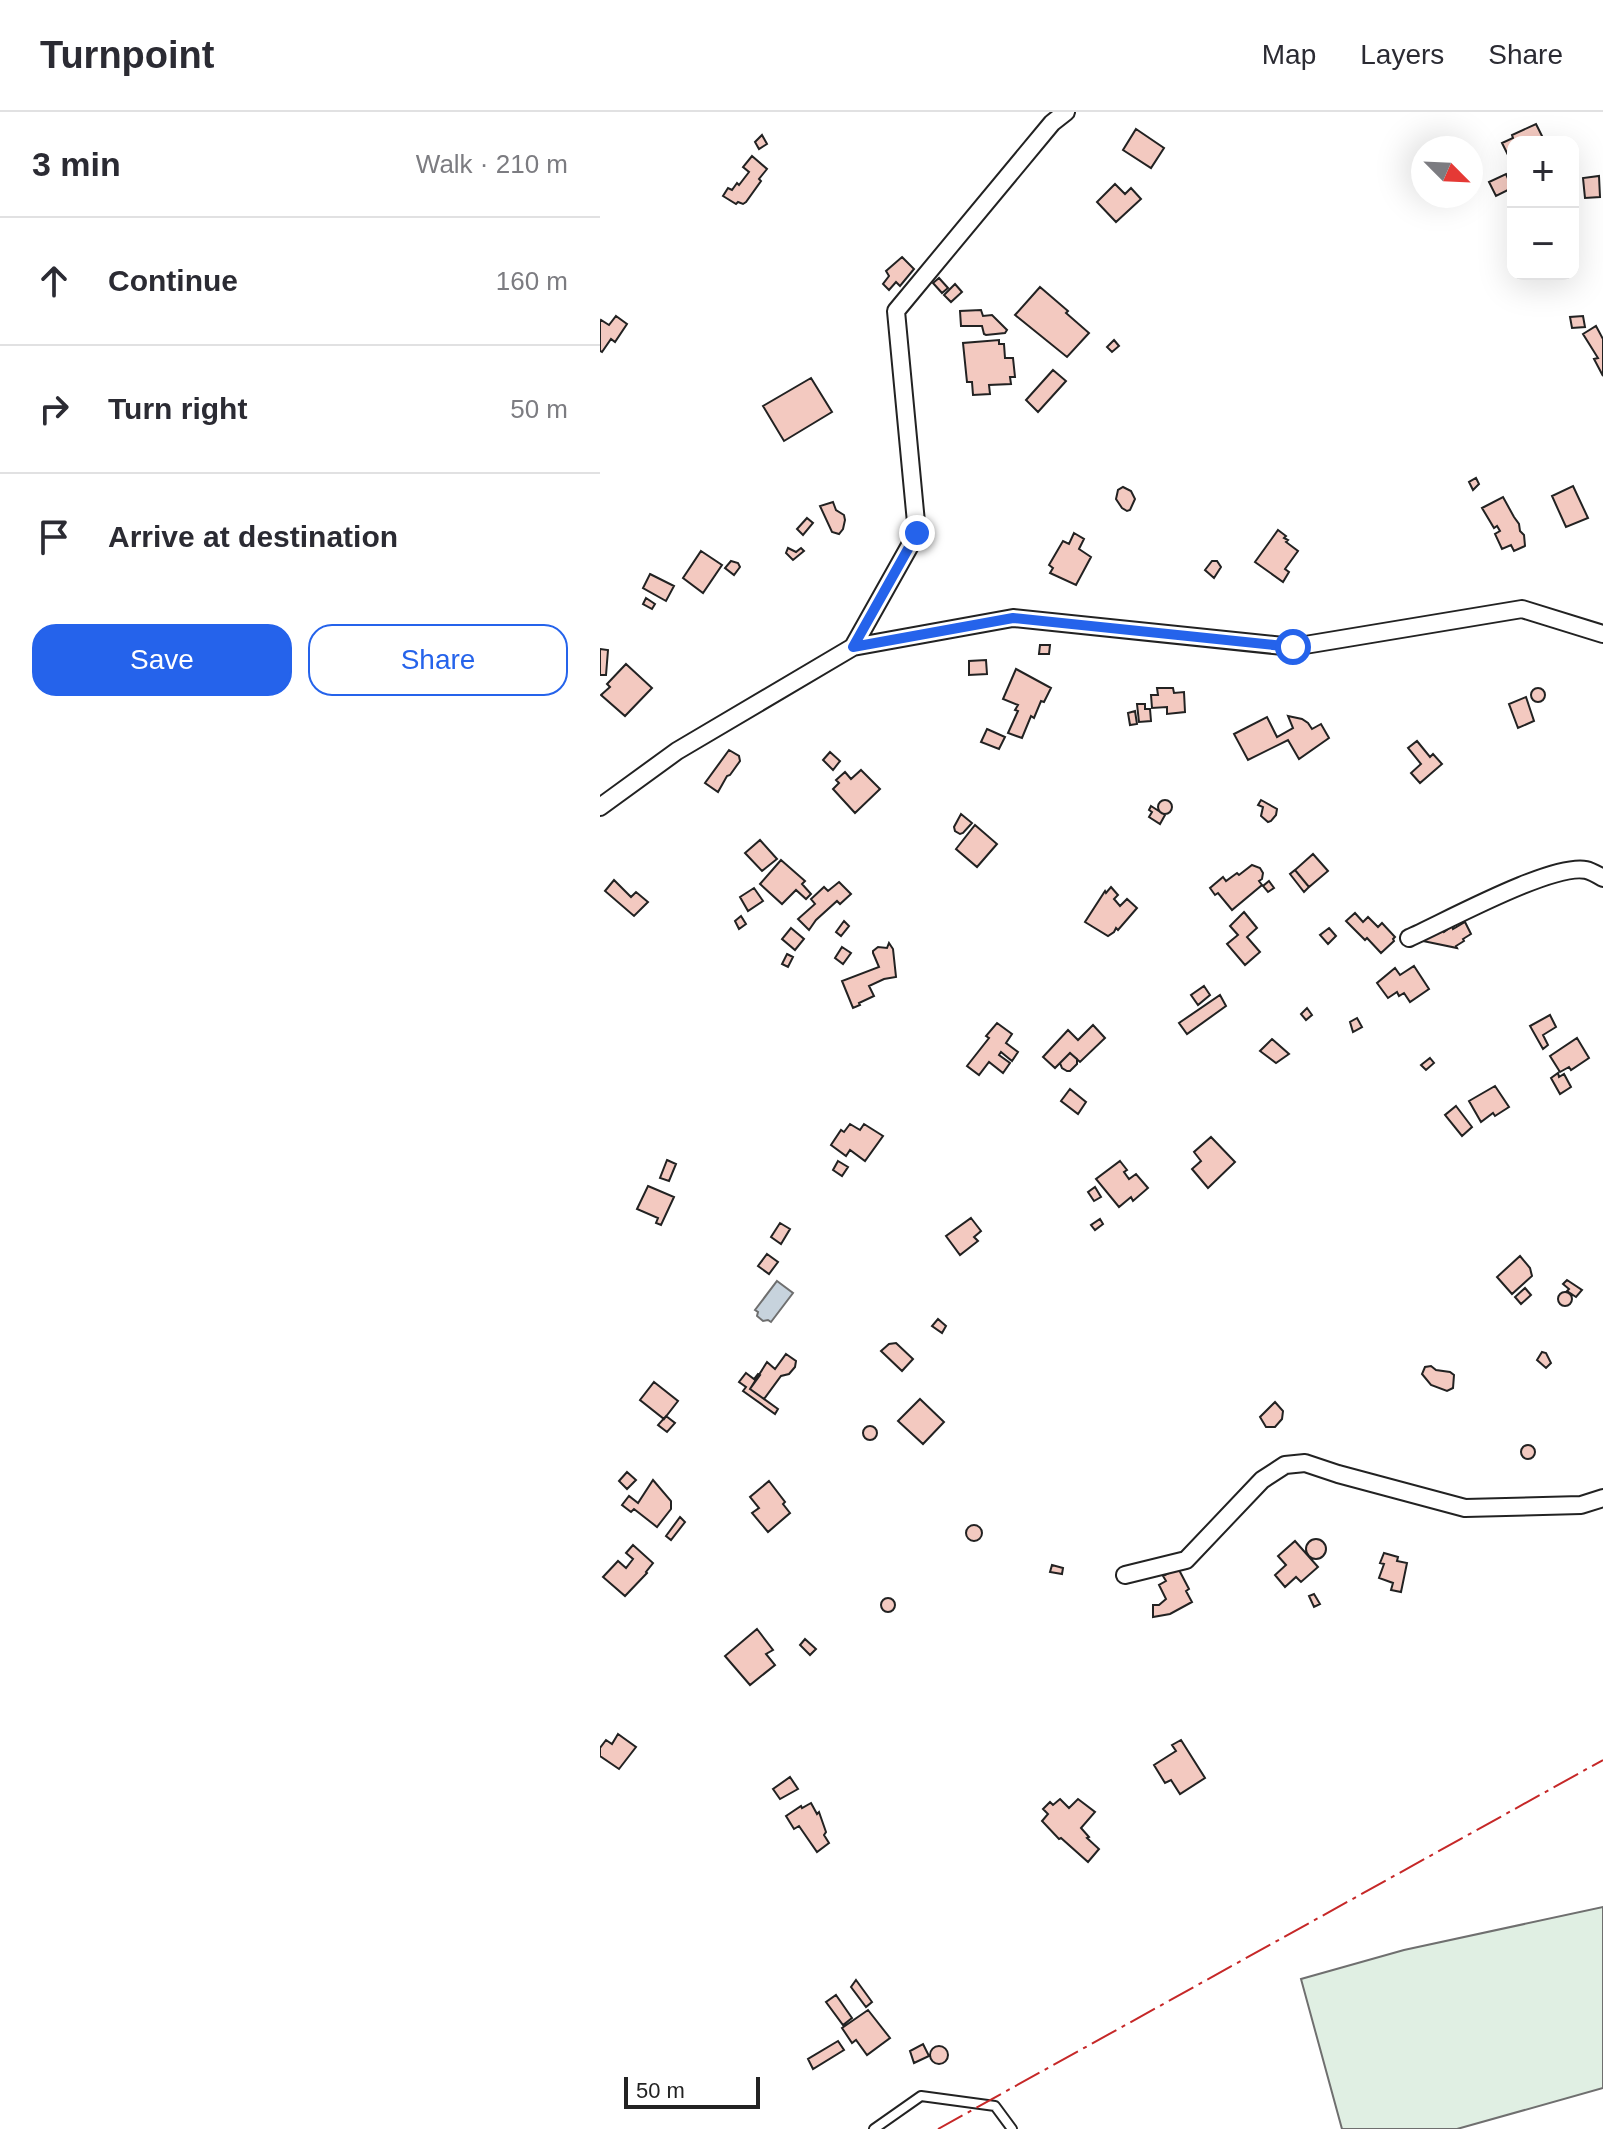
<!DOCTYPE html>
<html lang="en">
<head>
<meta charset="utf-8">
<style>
  :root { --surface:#fff; --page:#f7f7f7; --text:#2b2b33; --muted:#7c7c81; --line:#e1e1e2; --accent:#2563eb }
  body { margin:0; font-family:Helvetica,sans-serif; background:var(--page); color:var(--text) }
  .controls { position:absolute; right:24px; top:24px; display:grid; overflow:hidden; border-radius:16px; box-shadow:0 8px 32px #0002 }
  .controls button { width:72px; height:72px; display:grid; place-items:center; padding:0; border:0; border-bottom:2px solid var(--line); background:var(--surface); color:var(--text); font:40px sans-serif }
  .compass { position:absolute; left:811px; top:24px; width:72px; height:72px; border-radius:50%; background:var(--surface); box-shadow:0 8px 32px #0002; rotate:114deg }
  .scale { position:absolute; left:24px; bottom:20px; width:136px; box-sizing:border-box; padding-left:8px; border:4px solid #222; border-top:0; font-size:22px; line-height:28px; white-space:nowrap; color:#222; -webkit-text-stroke:6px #fff; paint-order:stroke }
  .stop { position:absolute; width:24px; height:24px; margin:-18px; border:6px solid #2563eb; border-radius:50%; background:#fff }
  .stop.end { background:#2563eb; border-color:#fff; box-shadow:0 2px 8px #0008 }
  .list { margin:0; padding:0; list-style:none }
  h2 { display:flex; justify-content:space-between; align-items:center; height:104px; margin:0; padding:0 32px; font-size:34px }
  h2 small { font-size:26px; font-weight:400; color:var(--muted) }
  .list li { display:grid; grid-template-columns:52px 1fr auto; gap:24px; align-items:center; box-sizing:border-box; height:128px; padding:0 32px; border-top:2px solid var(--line) }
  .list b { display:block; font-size:30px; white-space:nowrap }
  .list em { font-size:26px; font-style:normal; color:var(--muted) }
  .actions { display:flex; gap:16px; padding:24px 32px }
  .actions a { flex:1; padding:18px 0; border:2px solid var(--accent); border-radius:24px; text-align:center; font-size:28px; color:var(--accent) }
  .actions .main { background:var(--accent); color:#fff }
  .icon { flex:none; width:44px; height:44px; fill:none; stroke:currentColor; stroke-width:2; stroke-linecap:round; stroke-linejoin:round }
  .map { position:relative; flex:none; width:1003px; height:2017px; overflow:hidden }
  header { display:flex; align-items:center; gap:48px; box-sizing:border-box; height:112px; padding:0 40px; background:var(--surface); border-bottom:2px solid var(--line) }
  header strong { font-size:38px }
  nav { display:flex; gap:44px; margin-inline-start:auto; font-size:28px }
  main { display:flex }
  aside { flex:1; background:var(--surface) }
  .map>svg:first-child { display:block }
  .green { fill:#e0efe3; stroke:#6f6f6f; stroke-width:2 }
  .water { fill:#c7d3dd; stroke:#6f6f6f; stroke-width:2 }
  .building { fill:#f3c9c0; stroke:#222; stroke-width:2 }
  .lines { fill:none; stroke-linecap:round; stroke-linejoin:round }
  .service-casing { stroke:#222; stroke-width:12 }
  .minor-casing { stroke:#222; stroke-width:20 }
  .service { stroke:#fff; stroke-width:8 }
  .minor { stroke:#fff; stroke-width:16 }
  .power { stroke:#c62828; stroke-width:2; stroke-dasharray:28 6 4 6; stroke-linecap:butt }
  .route { stroke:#2563eb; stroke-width:10 }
</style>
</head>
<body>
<header>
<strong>Turnpoint</strong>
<nav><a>Map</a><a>Layers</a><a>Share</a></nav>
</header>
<main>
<aside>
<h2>3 min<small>Walk · 210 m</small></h2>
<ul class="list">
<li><svg class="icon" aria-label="ahead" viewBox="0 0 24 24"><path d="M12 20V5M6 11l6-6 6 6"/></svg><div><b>Continue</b></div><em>160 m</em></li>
<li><svg class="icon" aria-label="right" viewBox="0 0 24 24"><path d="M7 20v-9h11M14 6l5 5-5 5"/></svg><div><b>Turn right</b></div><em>50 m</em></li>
<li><svg class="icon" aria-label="arrive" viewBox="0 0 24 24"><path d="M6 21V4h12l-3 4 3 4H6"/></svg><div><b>Arrive at destination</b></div></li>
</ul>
<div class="actions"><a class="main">Save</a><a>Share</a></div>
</aside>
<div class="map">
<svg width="1003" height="2017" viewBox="0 0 1003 2017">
  <rect width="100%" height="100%" fill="#fff"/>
  <!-- green -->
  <path class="green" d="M1003,1795V1976L857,2017H742L701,1867L804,1838Z"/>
  <!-- water -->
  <path class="water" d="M177,1169L193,1181L171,1210L168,1208L163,1209L157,1204L158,1200L155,1198Z"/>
  <!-- building -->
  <path class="building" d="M936,12L945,30H913V53L902,31L913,26L912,23Z
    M536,17L564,36L551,56L523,38Z
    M162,23L167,32L159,37L155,30Z
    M152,44L167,57L159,67L161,69L146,90L143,92L138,90L136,92L123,84L128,76L132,78L137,71L139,73L149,60L143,55Z
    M906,62L912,76L896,84L889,70Z
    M999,64L1000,85L985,86L983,66Z
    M515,72L525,82L531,76L541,87L516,110L497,90Z
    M302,145L314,157L300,174L296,170L289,178L283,172L289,164L286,159Z
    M339,166L348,176L342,181L333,171Z
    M355,172L362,180L351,190L344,183Z
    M440,175L468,199L466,201L489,221L467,245L415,203Z
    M381,198L383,204L392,203L407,218L405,221L386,223L384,222L382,214H361L360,199Z
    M16,204L27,212L15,230L11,227L2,240L0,239V210L1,208L9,213Z
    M983,204L985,215L972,216L970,205Z
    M996,214L1003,227V264L994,247L998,246L983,222Z
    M399,228V232H404L405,246H413L415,265H410L411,272L389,273L390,282L373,283L372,270H367L363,231Z
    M514,228L519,234L512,240L507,235Z
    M453,258L466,269L438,300L426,288Z
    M211,266L232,300L184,329L163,294Z
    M876,366L879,372L873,378L869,370Z
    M973,374L988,406L966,415L952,384Z
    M523,375L531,379L535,387L530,398L527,399L522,396L516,387L518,378Z
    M903,385L914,405L919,412L920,419L924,423L925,434L914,439L911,433L902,437L895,422L900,419L897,414L894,416L882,396Z
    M233,390L236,398L244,403L245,408L243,417L239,422L232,420L220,394Z
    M207,406L213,411L203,423L197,417Z
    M678,418L686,424L684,426L688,428L686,430L698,439L685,457L689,460L683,470L655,450Z
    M474,421L484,427L479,437L491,445L476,473L450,461L453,456L449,453L463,429L469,432Z
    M188,436L196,440L201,436L204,439L193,448L186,441Z
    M101,439L122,453L103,481L83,466Z
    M131,449L138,451L140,455L134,463L125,456Z
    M612,449H617L621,455L614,466L605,458Z
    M50,462L74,474L66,489L43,476Z
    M46,486L55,492L52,497L43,492Z
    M440,533H450L449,542H439Z
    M0,537L8,538L6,563H0Z
    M386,548L387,562L369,563V549Z
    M26,552L52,576L25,604L1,583L10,575L7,572Z
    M416,557L451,576L444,590L441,589L434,606L431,604L422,626L408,621L418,599L415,598L418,593L403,587Z
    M557,576H573L574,581L584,580L585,600L567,602V595L552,596L551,583H558Z
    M931 583a7 7 0 1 1 14 0a7 7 0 1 1-14 0Z
    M926,585L934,609L918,616L909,592Z
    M537,592H545V597H550L551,609L539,610Z
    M535,599L537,612L530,613L528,601Z
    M688,604L702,607L708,611L712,617L721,612L729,626L699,647L688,628L648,648L634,622L667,605L677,625L693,616Z
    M387,617L405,625L399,637L381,630Z
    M817,629L830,645L833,642L842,652L820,671L811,661L821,652L808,636Z
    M129,638L139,644L140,649L130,663L127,664L118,680L105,671Z
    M230,640L240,649L233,658L223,648Z
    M261,658L280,677L255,701L233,677L239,671L236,668L245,660L251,667Z
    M558 695a7 7 0 1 1 14 0a7 7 0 1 1-14 0Z
    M661,688L677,697L676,703L671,709L668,710L661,704L663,695L658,693Z
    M551,694L565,703L560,712L549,705L552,700L549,698Z
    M361,702L372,711L363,721L360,722L355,719L354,715Z
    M375,713L397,732L377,755L356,737Z
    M160,728L177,747L162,759L145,741Z
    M713,742L728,759L709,775L695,758Z
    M181,748L205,769L202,772L211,782L206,787L196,778L182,792L160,772Z
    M652,753L660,756L663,761L662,767L659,769L662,773L632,798L618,781L615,783L610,776L623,765L626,769L637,761L639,763Z
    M695,758L709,775L704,780L690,762Z
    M14,768L31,785L36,780L48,790L34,804L5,779Z
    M669,769L674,776L668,780L663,774Z
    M239,770L251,782L240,792L237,789L216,808L209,818L198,807L215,792L211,787L224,775L228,779Z
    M511,775L518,783L514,787L520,794L527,787L537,796L518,818L516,816L514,820L508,824L485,810L505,779L506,781Z
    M154,776L163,789L148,799L140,785Z
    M644,800L657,816L647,825L660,840L645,853L627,832L638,823L630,814Z
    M755,801L763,810L768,805L778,815L782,811L795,825L793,827L794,829L781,841L767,826L765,828L746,809Z
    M141,804L146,812L139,817L135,809Z
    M244,809L249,814L241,824L236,820Z
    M865,810L871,822L863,827L864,829L856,834L857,836L823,829L842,816L844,820L852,814L853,817Z
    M191,816L204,827L195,838L182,827Z
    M729,816L736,824L728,832L720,823Z
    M289,831L293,837L296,865L284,867L269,874L274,884L259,891L260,893L253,896L242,869L279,855L273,841V839L278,835L287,836Z
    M242,835L251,841L243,852L235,846Z
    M187,842L193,845L188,855L182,852Z
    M814,854L829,877L810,890L804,881L799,884L797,880L788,886L777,871L795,856L800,863Z
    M604,874L610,883L598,893L591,883Z
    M620,883L626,894L587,922L579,911Z
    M707,896L712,903L706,908L701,902Z
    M950,903L956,915L943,923L948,933L943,937L930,914Z
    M757,906L762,915L753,920L750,910Z
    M397,911L412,922L406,931L418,940L412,949L401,940L399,943L410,951L403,961L389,950L379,963L367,954L389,926L386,924Z
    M493,913L505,926L480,950L470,941L455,956L443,945L468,918L478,928Z
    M977,926L989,946L971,958L969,955L960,960L950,944Z
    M672,927L689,942L676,951L660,939Z
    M470,941L477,947V952L470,959H467L462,956L460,951Z
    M830,946L834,951L826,958L821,953Z
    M958,961L959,965L964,962L971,975L960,982L951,966Z
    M895,974L909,995L895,1004L893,1001L881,1010L869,989Z
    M470,977L486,990L478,1002L461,989Z
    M856,994L872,1015L862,1024L845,1003Z
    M250,1012L260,1018L264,1012L283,1024L265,1049L250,1038L246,1044L231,1033L241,1018L244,1020Z
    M611,1025L635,1050L608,1076L592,1057L601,1049L594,1040Z
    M67,1048L76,1052L69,1069L60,1066Z
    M238,1049L248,1055L242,1064L233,1058Z
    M520,1049L527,1058L524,1060L529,1067L536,1062L548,1076L533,1089L531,1085L519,1095L496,1067Z
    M48,1074L74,1085L61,1113L56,1111L58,1106L37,1097Z
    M495,1075L501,1085L494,1089L488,1080Z
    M371,1106L381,1119L374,1125L378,1129L360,1143L346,1124Z
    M500,1107L503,1112L495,1118L491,1113Z
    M180,1111L190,1117L181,1132L171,1125Z
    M167,1142L178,1150L169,1162L158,1154Z
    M920,1144L930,1156L932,1164L912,1182L897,1165Z
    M967,1168L982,1178L976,1185L967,1179L969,1177L963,1172Z
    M925,1176L931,1183L921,1192L915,1185Z
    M958 1187a7 7 0 1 1 14 0a7 7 0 1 1-14 0Z
    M338,1207L346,1214L342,1221L332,1214Z
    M296,1231L313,1247L302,1259L281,1239L289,1232Z
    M942,1240L946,1241L951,1251L946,1256L937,1248Z
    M186,1242L196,1249L195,1255L189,1262L181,1264L164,1287L150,1277L167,1250L175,1257Z
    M831,1254L836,1258L850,1260L854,1263L853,1276L847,1279L831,1273L822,1262L825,1255Z
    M146,1261L154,1267L158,1262L160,1263L150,1277L178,1297L175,1302L143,1279L146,1275L139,1270Z
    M54,1270L78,1289L64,1307L40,1288Z
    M320,1287L344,1310L323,1332L298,1309Z
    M675,1290L683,1299L682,1307L675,1315H666L660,1305Z
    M66,1304L75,1311L67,1320L58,1313Z
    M263 1321a7 7 0 1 1 14 0a7 7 0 1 1-14 0Z
    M921 1340a7 7 0 1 1 14 0a7 7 0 1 1-14 0Z
    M27,1360L36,1368L27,1377L19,1369Z
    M53,1368L71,1389V1397L57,1415L34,1397L31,1400L22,1393L29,1384L38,1391Z
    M169,1369L185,1390L183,1392L190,1401L168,1420L152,1401L159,1396L150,1385Z
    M80,1405L85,1410L71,1428L66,1424Z
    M366 1421a8 8 0 1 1 16 0a8 8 0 1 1-16 0Z
    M706 1437a10 10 0 1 1 20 0a10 10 0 1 1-20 0Z
    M695,1429L718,1455L701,1470L696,1465L685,1475L675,1463L686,1453L678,1444Z
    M33,1433L53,1451L46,1460L47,1461L25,1484L3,1465L18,1449L26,1456L33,1447L26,1441Z
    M784,1441L798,1445L797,1449L807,1451L801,1480L791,1478L793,1471L779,1466L784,1452L780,1451Z
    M452,1453L463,1456L462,1462L450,1460Z
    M578,1456L589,1477L586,1479L592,1490L570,1502L553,1505V1493H559L566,1487L559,1473L566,1469L563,1464Z
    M714,1482L720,1492L714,1495L709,1484Z
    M281 1493a7 7 0 1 1 14 0a7 7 0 1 1-14 0Z
    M157,1517L173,1538L166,1542L175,1553L150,1573L125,1544Z
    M205,1527L216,1537L210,1543L200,1533Z
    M18,1622L36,1635L19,1657L0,1644V1636L6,1628L12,1632Z
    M581,1628L605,1666L580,1682L571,1668L565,1671L554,1653L576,1639L572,1633Z
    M190,1665L198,1677L180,1687L173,1677Z
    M460,1687L469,1696L478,1687L495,1700L481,1716L489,1725L487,1726L499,1737L488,1750L461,1726L459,1727L442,1709L448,1702L443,1697L450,1690L453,1693Z
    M211,1691L217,1702L219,1700L226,1720L224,1723L229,1731L217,1740L199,1714L194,1717L186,1704L201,1694L202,1696Z
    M256,1868L272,1890L266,1895L251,1875Z
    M236,1883L252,1906L243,1913L226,1890Z
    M268,1898L290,1926L267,1943L256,1928L252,1931L242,1916Z
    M238,1929L244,1938L213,1957L208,1947Z
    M323,1932L329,1944L314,1951L310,1939Z
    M330 1943a9 9 0 1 1 18 0a9 9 0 1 1-18 0Z"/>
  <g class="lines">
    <!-- service casing -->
    <g class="service-casing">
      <path id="service" d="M274,2017L321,1984L395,1994L412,2017"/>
    </g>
    <!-- minor casing -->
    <g class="minor-casing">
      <path id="minor" d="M253,535L317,421L296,199L452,11L466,0
        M0,695L77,639L253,535L413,506L693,535L922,497L1003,522
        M809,826C845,810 952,751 986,758C991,759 998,763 1003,766
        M525,1463L586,1448L662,1368L685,1353L705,1351L738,1362L865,1396L981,1393L1003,1386"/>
    </g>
    <!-- service -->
    <use href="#service" class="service"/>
    <!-- minor -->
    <use href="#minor" class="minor"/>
    <!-- power -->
    <path class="power" d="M338,2017L1003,1648"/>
  </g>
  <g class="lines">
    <!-- route -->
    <path class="route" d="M317,421L253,535L413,506L693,535"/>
  </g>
</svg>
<div class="controls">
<button>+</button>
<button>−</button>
</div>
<svg class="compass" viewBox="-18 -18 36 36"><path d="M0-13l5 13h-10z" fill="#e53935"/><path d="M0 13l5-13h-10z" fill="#7c7c81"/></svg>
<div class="scale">50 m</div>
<div class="stop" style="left:693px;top:535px"></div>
<div class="stop end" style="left:317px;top:421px"></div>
</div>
</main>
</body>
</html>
